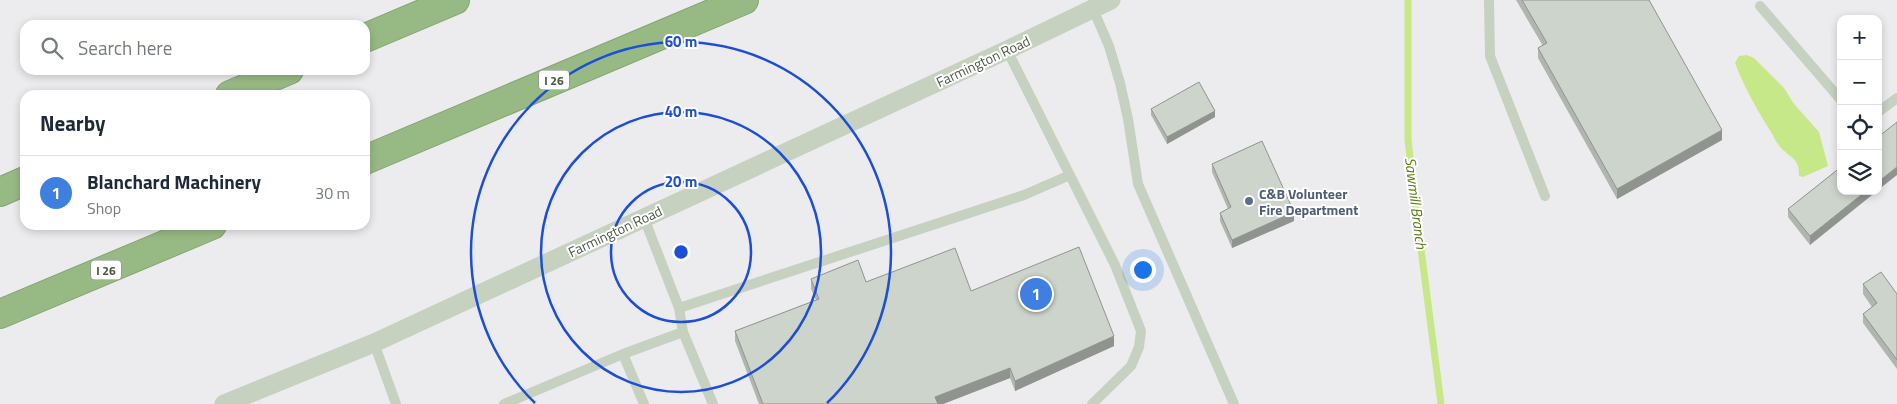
<!DOCTYPE html>
<html lang="en">
<head>
<meta charset="utf-8">
<style>
  :root { --surface:#fff; --page:#f6f6f7; --text:#1f2937; --muted:#747a83; --line:#e0e1e3; --accent:#38772c }
  body { margin:0; font-family:"Titillium Web",sans-serif; background:var(--page); color:var(--text) }
  .controls { position:absolute; right:15px; top:15px; display:grid; overflow:hidden; border-radius:10px; box-shadow:0 2px 8px #0003 }
  .controls button { width:45px; height:45px; display:grid; place-items:center; padding:0; border:0; border-bottom:1px solid var(--line); background:var(--surface); color:var(--text); font:25px sans-serif }
  .you { position:absolute; left:1142px; top:269px; width:18px; height:18px; margin:-12px; border:4px solid #fff; border-radius:50%; background:#1a73e8; box-shadow:0 0 0 8px #1a73e833 }
  .badge { display:grid; place-items:center; width:32px; height:32px; border-radius:50%; background:var(--accent); color:#fff; font-size:16px; font-weight:700 }
  .pin { position:absolute; translate:-50% -50%; border:2px solid #fff; box-shadow:0 1px 5px #0006 }
  .list { margin:0; padding:0; list-style:none }
  h2 { display:flex; justify-content:space-between; align-items:center; height:65px; margin:0; padding:0 20px; font-size:21px }
  h2 small { font-size:16px; font-weight:400; color:var(--muted) }
  .list li { display:grid; grid-template-columns:32px 1fr auto; gap:15px; align-items:center; box-sizing:border-box; height:75px; padding:0 20px; border-top:1px solid var(--line) }
  .list b { display:block; font-size:19px; white-space:nowrap }
  .list p { margin:0; font-size:16px; white-space:nowrap; color:var(--muted) }
  .list em { font-size:16px; font-style:normal; color:var(--muted) }
  .icon { flex:none; width:28px; height:28px; fill:none; stroke:currentColor; stroke-width:2; stroke-linecap:round; stroke-linejoin:round }
  .map { position:relative; flex:none; width:1897px; height:404px; overflow:hidden }
  .search { position:absolute; background:var(--surface); box-shadow:0 2px 8px #0003; left:20px; top:20px; width:350px; height:55px; display:flex; align-items:center; gap:12px; box-sizing:border-box; padding:0 18px; border-radius:15px; color:var(--muted); font-size:19px }
  .panel { position:absolute; background:var(--surface); box-shadow:0 2px 8px #0003; left:20px; top:90px; width:350px; height:140px; border-radius:15px }
  .map>svg:first-child { display:block }
  .water { fill:#c7e888 }
  .lines { fill:none; stroke-linecap:round; stroke-linejoin:round }
  .stream { stroke:#c7e888; stroke-width:7 }
  .highway-casing { stroke:#82a670; stroke-width:30 }
  .lane { stroke:#c6d1bf; stroke-width:10 }
  .street { stroke:#c6d1bf; stroke-width:19 }
  .highway { stroke:#97ba84; stroke-width:28 }
  .wall { fill:#b0b6af }
  .shaded-wall { fill:#90948e }
  .building { fill:#cdd4cb; stroke:#90948e }
  .ring { fill:none; stroke:#1d4ed8; stroke-width:2.5 }
  .service-dot { fill:#5c6f8a; stroke:#fff; stroke-width:2 }
  .labels { text-anchor:middle; dominant-baseline:central; stroke-width:4; stroke-linejoin:round; paint-order:stroke }
  .shield { fill:#fff; stroke:#828a7d; stroke-width:1 }
  .shield-label { font-size:12px; font-weight:bold; fill:#4d5845 }
  .street-label { font-size:14px; fill:#4d5845; stroke:#fff }
  .service-label { font-size:14px; font-weight:bold; fill:#4e5e75; stroke:#fff; text-anchor:start }
  .water-label { font-size:15px; font-style:italic; fill:#587c10; stroke:#fff }
  .centre { fill:#1d4ed8; stroke:#fff; stroke-width:2.5 }
  .ring-label { font-size:15px; text-anchor:middle; font-weight:bold; fill:#1d4ed8; stroke:#fff; stroke-width:4; stroke-linejoin:round; paint-order:stroke }
</style>
</head>
<body>
<div class="map">
<svg width="1897" height="404" viewBox="0 0 1897 404">
  <rect width="100%" height="100%" fill="#ececef"/>
  <!-- water -->
  <path class="water" d="M1747,55L1754,58L1784,88L1794,104L1819,132L1828,166L1803,177L1799,176C1799,158 1792,159 1781,148C1777,144 1774,137 1771,132C1757,110 1744,87 1735,63L1739,56Z"/>
  <g class="lines">
    <!-- stream -->
    <path class="stream" d="M1408,0V140L1417,218L1441,404"/>
    <!-- highway casing -->
    <g class="highway-casing">
      <path id="highway" d="M365,38L455,0
        M230,95L289,70
        M365,160L744,0
        M0,192L25,181
        M0,314L212,225"/>
    </g>
    <!-- lane -->
    <path class="lane" d="M1489,0L1490,56L1545,196
      M1760,6L1841,100
      M1093,9L1109,46L1120,83L1128,119L1138,184L1234,404
      M1007,50L1115,265L1141,331L1139,347L1131,366L1092,404
      M1878,112L1897,98
      M644,218L679,308L683,332L713,404
      M679,308L1024,195L1070,175
      M374,343L396,404
      M504,404L623,354
      M644,404L623,354L683,332"/>
    <!-- street -->
    <path class="street" d="M224,404L374,343L1007,50L1111,0"/>
    <!-- highway -->
    <use href="#highway" class="highway"/>
  </g>
  <!-- wall -->
  <path class="wall" d="M1516,0H1649L1722,140L1617,199L1538,58V48L1543,46Z
    M1151,109L1215,117L1167,144L1151,115Z
    M1212,164L1294,221L1232,248L1220,221V213L1228,209L1212,172Z
    M1841,167L1810,245L1788,217V209Z
    M811,279L866,282L971,291L1114,346L1015,391L1010,378L943,404H759L735,341V331L816,300L811,289Z
    M1863,284L1897,294V369L1863,323V314L1872,307L1863,294Z"/>
  <!-- shaded-wall -->
  <path class="shaded-wall" d="M1215,111V117L1167,144V137Z
    M1722,130V140L1617,199V189Z
    M1897,167V175L1878,190V182Z
    M1866,191H1877L1810,245V236Z
    M1294,212V221L1232,248V240Z
    M1114,336V346L1015,391V381Z
    M1010,368V378L943,404H935V397Z"/>
  <!-- building -->
  <path class="building" d="M1522,0H1649L1722,130L1617,189L1538,48L1547,43Z
    M1199,82L1215,111L1167,137L1151,109Z
    M1897,122V167L1878,182V137Z
    M1262,141L1294,212L1232,240L1220,213L1231,207L1212,164Z
    M1841,167V191H1866L1810,236L1788,209Z
    M1079,247L1114,336L1015,381L1010,368L935,397L938,404H763L735,331L819,299L811,279L858,260L866,282L955,248L971,291Z
    M1881,272L1897,294V360L1863,314L1877,303L1863,284Z"/>
  <!-- distance rings -->
  <g class="ring">
    <circle cx="681" cy="252" r="70"/>
    <circle cx="681" cy="252" r="140"/>
    <path d="M535 403A210 210 0 1 1 827 403"/>
  </g>
  <!-- markers -->
  <circle class="service-dot" cx="1249" cy="201" r="5"/>
  <g class="labels">
    <!-- shield labels -->
    <g class="shield">
      <rect x="539" y="70.5" width="30" height="19" rx="4"/>
      <rect x="91" y="260.5" width="30" height="19" rx="4"/>
    </g>
    <g class="shield-label">
      <text x="554" y="80">I 26</text>
      <text x="106" y="270">I 26</text>
    </g>
    <!-- street labels -->
    <g class="street-label">
      <text transform="translate(983 61) rotate(-25)">Farmington Road</text>
      <text transform="translate(615 231) rotate(-25)">Farmington Road</text>
    </g>
    <!-- service labels -->
    <g class="service-label">
      <text x="1259" y="193">C&amp;B Volunteer<tspan x="1259" dy="16">Fire Department</tspan></text>
    </g>
    <!-- water labels -->
    <g class="water-label">
      <text transform="translate(1416 203) rotate(83)">Sawmill Branch</text>
    </g>
  </g>
  <circle cx="681" cy="252" r="8" class="centre"/>
  <g class="ring-label">
    <text x="681" y="47">60 m</text>
    <text x="681" y="117">40 m</text>
    <text x="681" y="187">20 m</text>
  </g>
</svg>
<div class="controls">
<button>+</button>
<button>−</button>
<button><svg class="icon" aria-label="locate" viewBox="0 0 24 24"><circle cx="12" cy="12" r="6"/><path d="M12 2v4M12 18v4M2 12h4M18 12h4"/></svg></button>
<button><svg class="icon" aria-label="layers" viewBox="0 0 24 24"><path d="M12 4l9 5-9 5-9-5zM3 14l9 5 9-5"/></svg></button>
</div>
<div class="you"></div>
<div class="pin badge" style="left:1036px;top:294px;background:#3f7fe0">1</div>
<div class="search"><svg class="icon" aria-label="search" viewBox="0 0 24 24"><circle cx="10" cy="10" r="6"/><path d="M15 15l6 6"/></svg>Search here</div>
<section class="panel">
<h2>Nearby<small></small></h2>
<ul class="list">
<li><span class="badge" style="background:#3f7fe0">1</span><div><b>Blanchard Machinery</b><p>Shop</p></div><em>30 m</em></li>
</ul>
</section>
</div>
</body>
</html>
